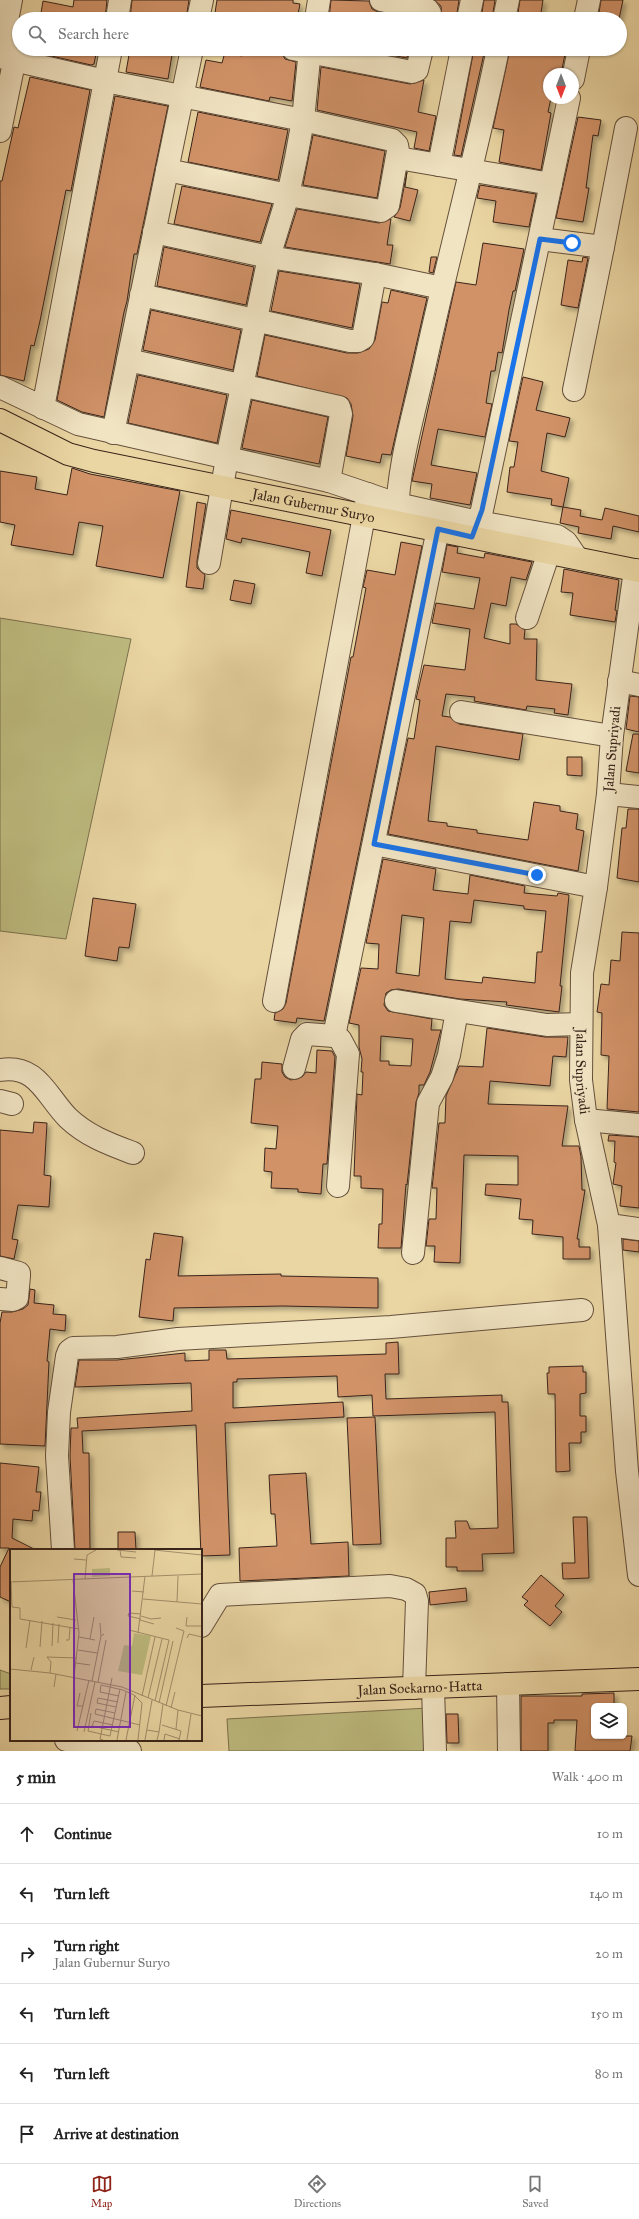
<!DOCTYPE html>
<html lang="en">
<head>
<meta charset="utf-8">
<style>
  :root { --surface:#fff; --page:#f6f6f6; --text:#222; --muted:#767676; --line:#e0e0e0; --accent:#8f2418 }
  body { margin:0; font-family:"IM FELL Great Primer",serif; background:var(--page); color:var(--text) }
  .controls { position:absolute; right:12px; bottom:12px; display:grid; overflow:hidden; border-radius:6px; box-shadow:0 1px 3px #0004 }
  .controls button { width:36px; height:36px; display:grid; place-items:center; padding:0; border:0; border-bottom:1px solid var(--line); background:var(--surface); color:var(--text); font:20px sans-serif }
  .compass { position:absolute; left:543px; top:68px; width:36px; height:36px; border-radius:50%; background:var(--surface); box-shadow:0 1px 3px #0004; rotate:180deg }
  .stop { position:absolute; width:12px; height:12px; margin:-9px; border:3px solid #1a73e8; border-radius:50%; background:#fff }
  .stop.end { background:#1a73e8; border-color:#fff; box-shadow:0 1px 4px #0008 }
  .list { margin:0; padding:0; list-style:none }
  h2 { display:flex; justify-content:space-between; align-items:center; height:52px; margin:0; padding:0 16px; font-size:17px }
  h2 small { font-size:13px; font-weight:400; color:var(--muted) }
  .list li { display:grid; grid-template-columns:26px 1fr auto; gap:12px; align-items:center; box-sizing:border-box; height:60px; padding:0 16px; border-top:1px solid var(--line) }
  .list b { display:block; font-size:15px; white-space:nowrap }
  .list p { margin:0; font-size:13px; white-space:nowrap; color:var(--muted) }
  .list em { font-size:13px; font-style:normal; color:var(--muted) }
  .icon { flex:none; width:22px; height:22px; fill:none; stroke:currentColor; stroke-width:2; stroke-linecap:round; stroke-linejoin:round }
  .map { position:relative; flex:none; width:639px; height:1751px; overflow:hidden }
  .search { position:absolute; background:var(--surface); box-shadow:0 1px 3px #0004; left:12px; right:12px; top:12px; height:44px; display:flex; align-items:center; gap:10px; box-sizing:border-box; padding:0 14px; border-radius:22px; color:var(--muted); font-size:15px }
  .sheet { height:412px; background:var(--surface) }
  nav { display:flex; justify-content:space-around; align-items:center; box-sizing:border-box; height:56px; border-top:1px solid var(--line); background:var(--surface); font-size:11px; color:var(--muted) }
  nav a { display:grid; justify-items:center; gap:2px }
  nav .on { color:var(--accent) }
  .map>svg:first-child { display:block }
  .green { fill:#bebc80; stroke:#7c704d }
  .building { fill:#d19268; stroke:#39241a; fill-rule:evenodd; filter:url(#shadow) }
  .lines { fill:none; stroke-linecap:round; stroke-linejoin:round }
  .minor-casing { stroke:#65503c; stroke-width:24 }
  .major-casing { stroke:#39241a; stroke-width:24 }
  .minor { stroke:#f1e4c3; stroke-width:22 }
  .major { stroke:#ead6a3; stroke-width:22 }
  .route { stroke:#1a73e8; stroke-width:5 }
  .labels { text-anchor:middle; dominant-baseline:central; stroke-width:4; stroke-linejoin:round; paint-order:stroke }
  .street-label { font-size:14px; fill:#39241a; stroke:#f1e4c3 }
  .inset-road { fill:none; stroke:#a38f6c; stroke-width:1 }
  .view { fill:#7b2cbf; fill-opacity:0.15; stroke:#7b2cbf; stroke-width:2 }
  .inset-edge { fill:none; stroke:#39241a; stroke-width:2 }
</style>
</head>
<body>
<div class="map">
<svg width="639" height="1751" viewBox="0 0 639 1751">
  <defs>
    <filter id="shadow"><feDropShadow dx="3.5" dy="3.5" stdDeviation="2" flood-color="#0004"/></filter>
  </defs>
  <rect width="100%" height="100%" fill="#ead6a3"/>
  <filter id="stains"><feTurbulence type="fractalNoise" baseFrequency=".005" numOctaves="4"/><feColorMatrix values="0 0 0 0 .2 0 0 0 0 .09 0 0 0 0 .02 0 0 0 .5 -.17"/></filter>
  <radialGradient id="worn" r=".72"><stop offset=".6" stop-color="#630" stop-opacity="0"/><stop offset="1" stop-color="#630" stop-opacity=".3"/></radialGradient>
  <!-- green -->
  <path class="green" d="M0,618L131,639L66,939L0,931Z
    M0,1670L11,1674V1689H0Z
    M428,1708V1751H229L227,1719Z"/>
  <!-- building -->
  <path class="building" d="M74,0H107L105,19H40L43,1L73,7Z
    M132,0H189L186,19H130Z
    M217,0H293V3L300,4L297,19H214Z
    M331,0L369,1L372,9L378,12L410,19H329Z
    M434,0H459L456,19H442L441,6Z
    M484,0H495L492,19H481Z
    M520,0H543L540,19H517Z
    M601,0H623L619,19H598Z
    M35,49H97L94,64L91,65L34,52Z
    M130,49H173L168,79L126,72Z
    M244,49L264,52L265,49L281,51L285,59L296,62L292,101L270,97L269,101L200,87L206,60L222,63L225,52L242,56Z
    M359,49H409L407,58Z
    M474,49H485L461,156L454,155Z
    M510,49H566L561,74H549V98H551L548,112L551,113L541,170L499,162L504,130L493,128Z
    M321,67L410,84L424,80L418,112L436,116L429,151L414,148L417,132L317,110Z
    M30,77L90,90L71,191L66,190L40,321L34,346L31,345L24,381L0,375V181H2L14,127L18,128Z
    M115,96L168,106L137,254H134L127,301L124,312L104,417L82,412L57,400Z
    M198,112L288,130L278,180L188,162Z
    M578,117L601,120L598,136L593,135L586,188H589L583,222L556,218Z
    M313,135L385,151L377,198L303,185Z
    M407,172L405,187L418,190L410,221L394,217L400,208Z
    M480,185L536,194L529,227L493,222L496,201L477,198Z
    M182,186L272,204L260,242L174,224Z
    M297,209L379,223L391,219L387,245H393L390,264L285,247Z
    M483,243L524,249L515,291H513L509,310L502,353L498,352L495,371H491L486,403L492,404L485,437L438,429L431,465L477,473L470,505L430,498L432,484L412,481L456,282L476,285Z
    M164,247L254,267L246,305L157,286Z
    M431,257H437L433,273L429,272Z
    M583,257L588,258L578,308L561,305L568,260L582,262Z
    M279,271L360,284L352,328L271,311Z
    M391,290L427,298L391,455L382,454L380,463L346,456L353,416L351,404L347,398L257,376L265,335L347,353H358L369,349L375,340L382,302L388,303Z
    M151,310L241,330L233,370L143,350Z
    M138,375L227,395L217,443L128,423Z
    M523,377L543,382L536,410L570,418L565,437L547,433L541,471L569,478L563,507L581,510L580,516L602,520L605,508L639,516V532L613,526L611,539L578,533L579,527L560,523L563,507L551,505L552,499L507,492L510,467H514L518,442L509,441Z
    M252,400L328,417L319,464L242,448Z
    M72,468L90,474L180,491L163,578L96,566L103,526L79,522L73,555L11,545L15,525L0,522V471L37,477L35,489L67,495Z
    M197,502L206,504L197,561V568L205,575L203,589L186,587Z
    M231,510L331,530L322,576L306,573L310,552L242,538L241,543L226,539Z
    M401,542L422,546L324,1021L297,1018L296,1023L274,1020L275,1013L283,1009L286,1003L351,657H353L366,588L363,587L367,570L395,575Z
    M447,545L458,547L457,553L484,558L485,553L532,562L526,580L511,577L506,606L491,603L484,638L510,644V624H516L525,630L524,639H537L536,680L572,684L568,715L554,713L555,709L527,706L526,710L474,701L475,697L446,694L442,716L450,717L459,724L523,734L519,760L436,746L428,821L447,823V826L477,830V833L528,840L534,802L560,806V811L578,814L576,829L584,831L578,871L388,834L408,738L414,739L420,700L416,699L424,665L465,670L470,629L432,623L436,603L474,609L480,578L442,572Z
    M564,569L619,580L615,610L617,611L615,622L570,615L573,593L561,592Z
    M234,580L255,584L251,604L230,600Z
    M630,696L639,697V732L626,729Z
    M633,734H639V773L626,771Z
    M567,757H582V776L567,775Z
    M628,809H639V882L617,878L622,828H626Z
    M383,859L436,869L433,890L468,894L470,875L525,886L524,893L557,896L558,893L569,895L560,986H562L559,1012L506,1005L507,1002L460,999L398,989L391,990L386,993L384,1005L388,1011L432,1019L431,1030H441L430,1072L424,1085H419V1093L416,1102L407,1185L406,1184L401,1248H378L379,1224H382L383,1189L361,1188V1176H354L357,1094L362,1095L363,1072H361L362,1059L359,1047V1025L349,1023L361,968L378,969L379,944L366,943ZM474,900L524,906V909L546,911L542,952H537L535,983L483,977L482,983L445,979L450,921L471,923ZM402,915L424,918L419,976L396,973ZM381,1036L413,1039L411,1066L389,1065V1061H380Z
    M93,898L136,904L129,948L119,947L117,961L85,956Z
    M622,932L639,933V1112L607,1109L609,1056L601,1055L602,1013L597,1012L601,984L609,985L611,960L620,961Z
    M487,1028L545,1037H568L566,1057L553,1056L550,1086L490,1081L488,1104L568,1106L562,1146H579L581,1157L582,1190H585L577,1239H579V1247H590V1259H563V1237L532,1234L533,1220L519,1219L521,1199L485,1195L486,1184L518,1185V1156L464,1155L460,1263L434,1262L435,1246H426L429,1219H436L437,1188H432L439,1123H445L446,1096L459,1066L483,1067Z
    M317,1050L332,1051L335,1057L327,1164H323L321,1194L298,1192V1189L271,1188L272,1172L264,1171L265,1148L276,1149L278,1126L251,1123L255,1079H261L262,1062L282,1064V1072L285,1077L291,1080L302,1077L306,1072L316,1073Z
    M34,1122L47,1123L44,1175L51,1176L49,1207L18,1205L12,1239L18,1240L14,1259L0,1256V1130L33,1133Z
    M609,1135L639,1137V1208L620,1206L622,1186L613,1184L616,1163L614,1162L615,1141H608Z
    M154,1233L183,1237L178,1276L281,1274V1276L378,1278V1308L283,1306L174,1308L173,1321L139,1317L146,1259L150,1260Z
    M623,1239L639,1241V1252L623,1250Z
    M30,1289L35,1290L34,1303L54,1305L53,1314L66,1315L65,1331L50,1329L47,1361L49,1362L45,1446L0,1444V1323L2,1312H12L23,1309L28,1305Z
    M398,1342L399,1374H385L386,1399L502,1395V1402H508L514,1553L482,1554L483,1571H457V1567H446V1538H456L455,1521H467L470,1529L498,1528L495,1412L373,1416L372,1395L338,1397L337,1376L237,1379V1382H233V1408L343,1402L344,1417L225,1423L230,1555L201,1556L196,1425L82,1431L83,1453H89L90,1550H75L70,1456L71,1428H78L77,1418L192,1411L191,1383L75,1387L79,1360H117L185,1353V1361L209,1360V1350H226L227,1359L386,1354V1343Z
    M583,1366V1372H586V1393L580,1394V1416H586V1432H581V1443H569L570,1471L556,1472L555,1394H548L547,1373H549V1367Z
    M375,1417L381,1544L353,1545L347,1418Z
    M0,1463L39,1467L36,1492H41L39,1511L33,1510L32,1521L13,1519L12,1538L36,1550L11,1549V1602L0,1597V1567L9,1548H0Z
    M306,1473L311,1544L348,1542L349,1576L240,1581L239,1548L277,1546L275,1514H271L269,1475Z
    M573,1517H587L589,1578L563,1579L562,1563H575Z
    M118,1532H135L136,1550H118Z
    M541,1575L564,1595L555,1606L562,1612L550,1626L524,1605L528,1601L522,1597Z
    M466,1588L467,1601L430,1605L429,1592Z
    M614,1693V1706H594V1736H632L630,1751H575L577,1720H554V1723H548V1751H521V1696H582V1694Z
    M446,1714H458L459,1743H447Z"/>
  <g class="lines">
    <!-- minor casing -->
    <g class="minor-casing">
      <g id="minor">
        <path d="M381,0L428,10L430,13V19"/>
        <path d="M117,19L120,0"/>
        <path d="M198,19L202,0"/>
        <path d="M316,19L319,0"/>
        <path d="M468,19L472,0"/>
        <path d="M504,19L508,0"/>
        <path d="M585,19L589,0"/>
        <path d="M293,49L412,72L417,70L422,49"/>
        <path d="M0,57L105,81L303,120L392,140L397,145L398,151L388,206L381,211L288,195L167,170"/>
        <path d="M0,57L11,0"/>
        <path d="M573,79L579,49"/>
        <path d="M0,131L19,38"/>
        <path d="M398,158L551,184"/>
        <path d="M439,165L462,49"/>
        <path d="M540,239L603,247L574,390"/>
        <path d="M603,247L626,128"/>
        <path d="M375,274L442,288"/>
        <path d="M141,295L350,341H358L363,338L375,274L269,257L154,232"/>
        <path d="M0,387L78,424L329,481L341,414L339,407L128,360"/>
        <path d="M43,408L111,49"/>
        <path d="M113,433L192,49"/>
        <path d="M329,481L397,504L478,522L557,536L566,542L577,558"/>
        <path d="M397,520C397,469 413,418 424,368C447,262 476,156 498,49"/>
        <path d="M472,537L482,510L569,98"/>
        <path d="M209,563L227,458L269,257L288,195L296,158L303,120L310,49"/>
        <path id="s1" d="M635,570L612,736L608,794L596,887L582,973L581,1080L586,1120L609,1225L627,1471L639,1575"/>
        <path d="M527,618L549,552"/>
        <path d="M619,681L639,685"/>
        <path d="M461,712L612,736"/>
        <path d="M608,794L639,797"/>
        <path d="M374,844L596,887"/>
        <path d="M274,1001L368,494"/>
        <path d="M396,1001L547,1025L581,1024"/>
        <path d="M334,1036L340,1039L348,1054L338,1186"/>
        <path d="M294,1068L302,1039L307,1034L334,1036L438,529"/>
        <path d="M0,1070C38,1064 46,1096 68,1118C87,1136 109,1144 133,1153"/>
        <path d="M0,1101L12,1104"/>
        <path d="M586,1120L639,1125"/>
        <path d="M609,1225L639,1229"/>
        <path d="M413,1253L428,1103L442,1077L449,1055L457,1011"/>
        <path d="M0,1268L19,1273V1276L17,1298L13,1300L0,1299"/>
        <path d="M63,1550L57,1456L59,1412L67,1356L69,1351L73,1348L117,1347L178,1339L391,1327L582,1310"/>
        <path d="M201,1626L220,1595L390,1586L406,1589L415,1594L417,1601L414,1688"/>
        <path d="M508,1684L509,1751"/>
        <path d="M433,1688L435,1751"/>
        <path d="M66,1740L130,1751"/>
      </g>
    </g>
    <!-- major casing -->
    <g class="major-casing">
      <g id="major">
        <path id="s2" d="M0,420L68,454L94,461L639,571"/>
        <path id="s3" d="M201,1696L639,1679"/>
        <path d="M0,1708L11,1707"/>
      </g>
    </g>
    <!-- minor -->
    <use href="#minor" class="minor"/>
    <!-- major -->
    <use href="#major" class="major"/>
  </g>
  <g class="lines">
    <!-- route -->
    <path class="route" d="M537,875L374,844L438,529L472,537L482,510L540,239L572,243"/>
  </g>
  <g class="labels">
    <!-- street labels -->
    <g class="street-label">
      <text stroke="none"><textPath href="#s2" startOffset="327">Jalan Gubernur Suryo</textPath></text>
      <text transform="translate(612 749) rotate(-85)">Jalan Supriyadi</text>
      <text stroke="none"><textPath href="#s1" startOffset="505">Jalan Supriyadi</textPath></text>
      <text stroke="none"><textPath href="#s3" startOffset="219">Jalan Soekarno-Hatta</textPath></text>
    </g>
  </g>
  <!-- overview -->
  <g transform="translate(10 1549)">
    <rect width="192" height="192" fill="#ead6a3"/>
    <path d="M100,19V27L82,28V20ZM124,84L141,87L132,126L108,122L114,96L122,97Z" fill="#bebc80"/>
    <path class="inset-road" d="M107,1L126,3M110,1L111,8L126,9M144,1L192,6M64,10L76,11M142,27L145,1M75,30L77,6L86,1M63,31L69,84L64,128M0,33L192,25M1,33L2,58L10,59V70L69,80M122,42L134,43M133,50L192,55M167,53L168,27M131,67L141,70L151,69M47,68L66,71M177,68L176,77H192M131,70L118,67L119,64L131,65M130,71L144,75M90,74L91,87M119,81L159,91L145,152M128,84L135,27M69,88L85,91M177,89L179,85L192,88M80,90L84,68M56,91H59L60,79M48,94L49,75M42,97L43,74M30,98L32,72M16,99L20,71M68,101L87,104M66,114L80,116M0,120L40,124L112,138L168,161L192,167M21,121L24,108M40,124L41,113L37,108L67,109M82,132L91,87L94,85M88,133L96,91M44,138L46,125M70,144L67,157H73M109,147L90,143L91,136L113,141L124,146L132,154L128,191M132,147L145,88M138,149L152,90M149,154L163,92M156,157L174,82L166,79M106,158L87,154L88,149L108,153M161,159L165,143M81,164L78,182L100,187L110,140M105,164L86,160L85,165L130,176M103,176L84,172L82,177L109,183M152,176L171,182L169,191M166,180L168,161M137,181L149,183L147,191M67,182L79,131M74,183L85,133M149,183L153,155M93,191L90,190L102,129M107,191L116,143M116,191L125,146M135,191L142,151M154,191L155,185L170,190M177,191L181,165"/>
    <path class="view" d="M64,25H120V178H64Z"/>
    <rect width="192" height="192" class="inset-edge"/>
  </g>
  <rect width="100%" height="100%" filter="url(#stains)"/>
  <rect width="100%" height="100%" fill="url(#worn)"/>
</svg>
<div class="controls">
<button><svg class="icon" aria-label="layers" viewBox="0 0 24 24"><path d="M12 4l9 5-9 5-9-5zM3 14l9 5 9-5"/></svg></button>
</div>
<svg class="compass" viewBox="-18 -18 36 36"><path d="M0-13l5 13h-10z" fill="#e53935"/><path d="M0 13l5-13h-10z" fill="#767676"/></svg>
<div class="stop" style="left:572px;top:243px"></div>
<div class="stop end" style="left:537px;top:875px"></div>
<div class="search"><svg class="icon" aria-label="search" viewBox="0 0 24 24"><circle cx="10" cy="10" r="6"/><path d="M15 15l6 6"/></svg>Search here</div>
</div>
<section class="sheet">
<h2>5 min<small>Walk · 400 m</small></h2>
<ul class="list">
<li><svg class="icon" aria-label="ahead" viewBox="0 0 24 24"><path d="M12 20V5M6 11l6-6 6 6"/></svg><div><b>Continue</b></div><em>10 m</em></li>
<li><svg class="icon" aria-label="left" viewBox="0 0 24 24"><path d="M17 20v-9H6M10 6l-5 5 5 5"/></svg><div><b>Turn left</b></div><em>140 m</em></li>
<li><svg class="icon" aria-label="right" viewBox="0 0 24 24"><path d="M7 20v-9h11M14 6l5 5-5 5"/></svg><div><b>Turn right</b><p>Jalan Gubernur Suryo</p></div><em>20 m</em></li>
<li><svg class="icon" aria-label="left" viewBox="0 0 24 24"><path d="M17 20v-9H6M10 6l-5 5 5 5"/></svg><div><b>Turn left</b></div><em>150 m</em></li>
<li><svg class="icon" aria-label="left" viewBox="0 0 24 24"><path d="M17 20v-9H6M10 6l-5 5 5 5"/></svg><div><b>Turn left</b></div><em>80 m</em></li>
<li><svg class="icon" aria-label="arrive" viewBox="0 0 24 24"><path d="M6 21V4h12l-3 4 3 4H6"/></svg><div><b>Arrive at destination</b></div></li>
</ul>
</section>
<nav>
<a class="on"><svg class="icon" aria-label="map" viewBox="0 0 24 24"><path d="M3 6l6-2 6 2 6-2v14l-6 2-6-2-6 2zM9 4v14M15 6v14"/></svg>Map</a>
<a><svg class="icon" aria-label="directions" viewBox="0 0 24 24"><path d="M12 3l9 9-9 9-9-9zM9 14v-3h6M13 9l2 2-2 2"/></svg>Directions</a>
<a><svg class="icon" aria-label="saved" viewBox="0 0 24 24"><path d="M7 4h10v16l-5-4-5 4z"/></svg>Saved</a>
</nav>
</body>
</html>
